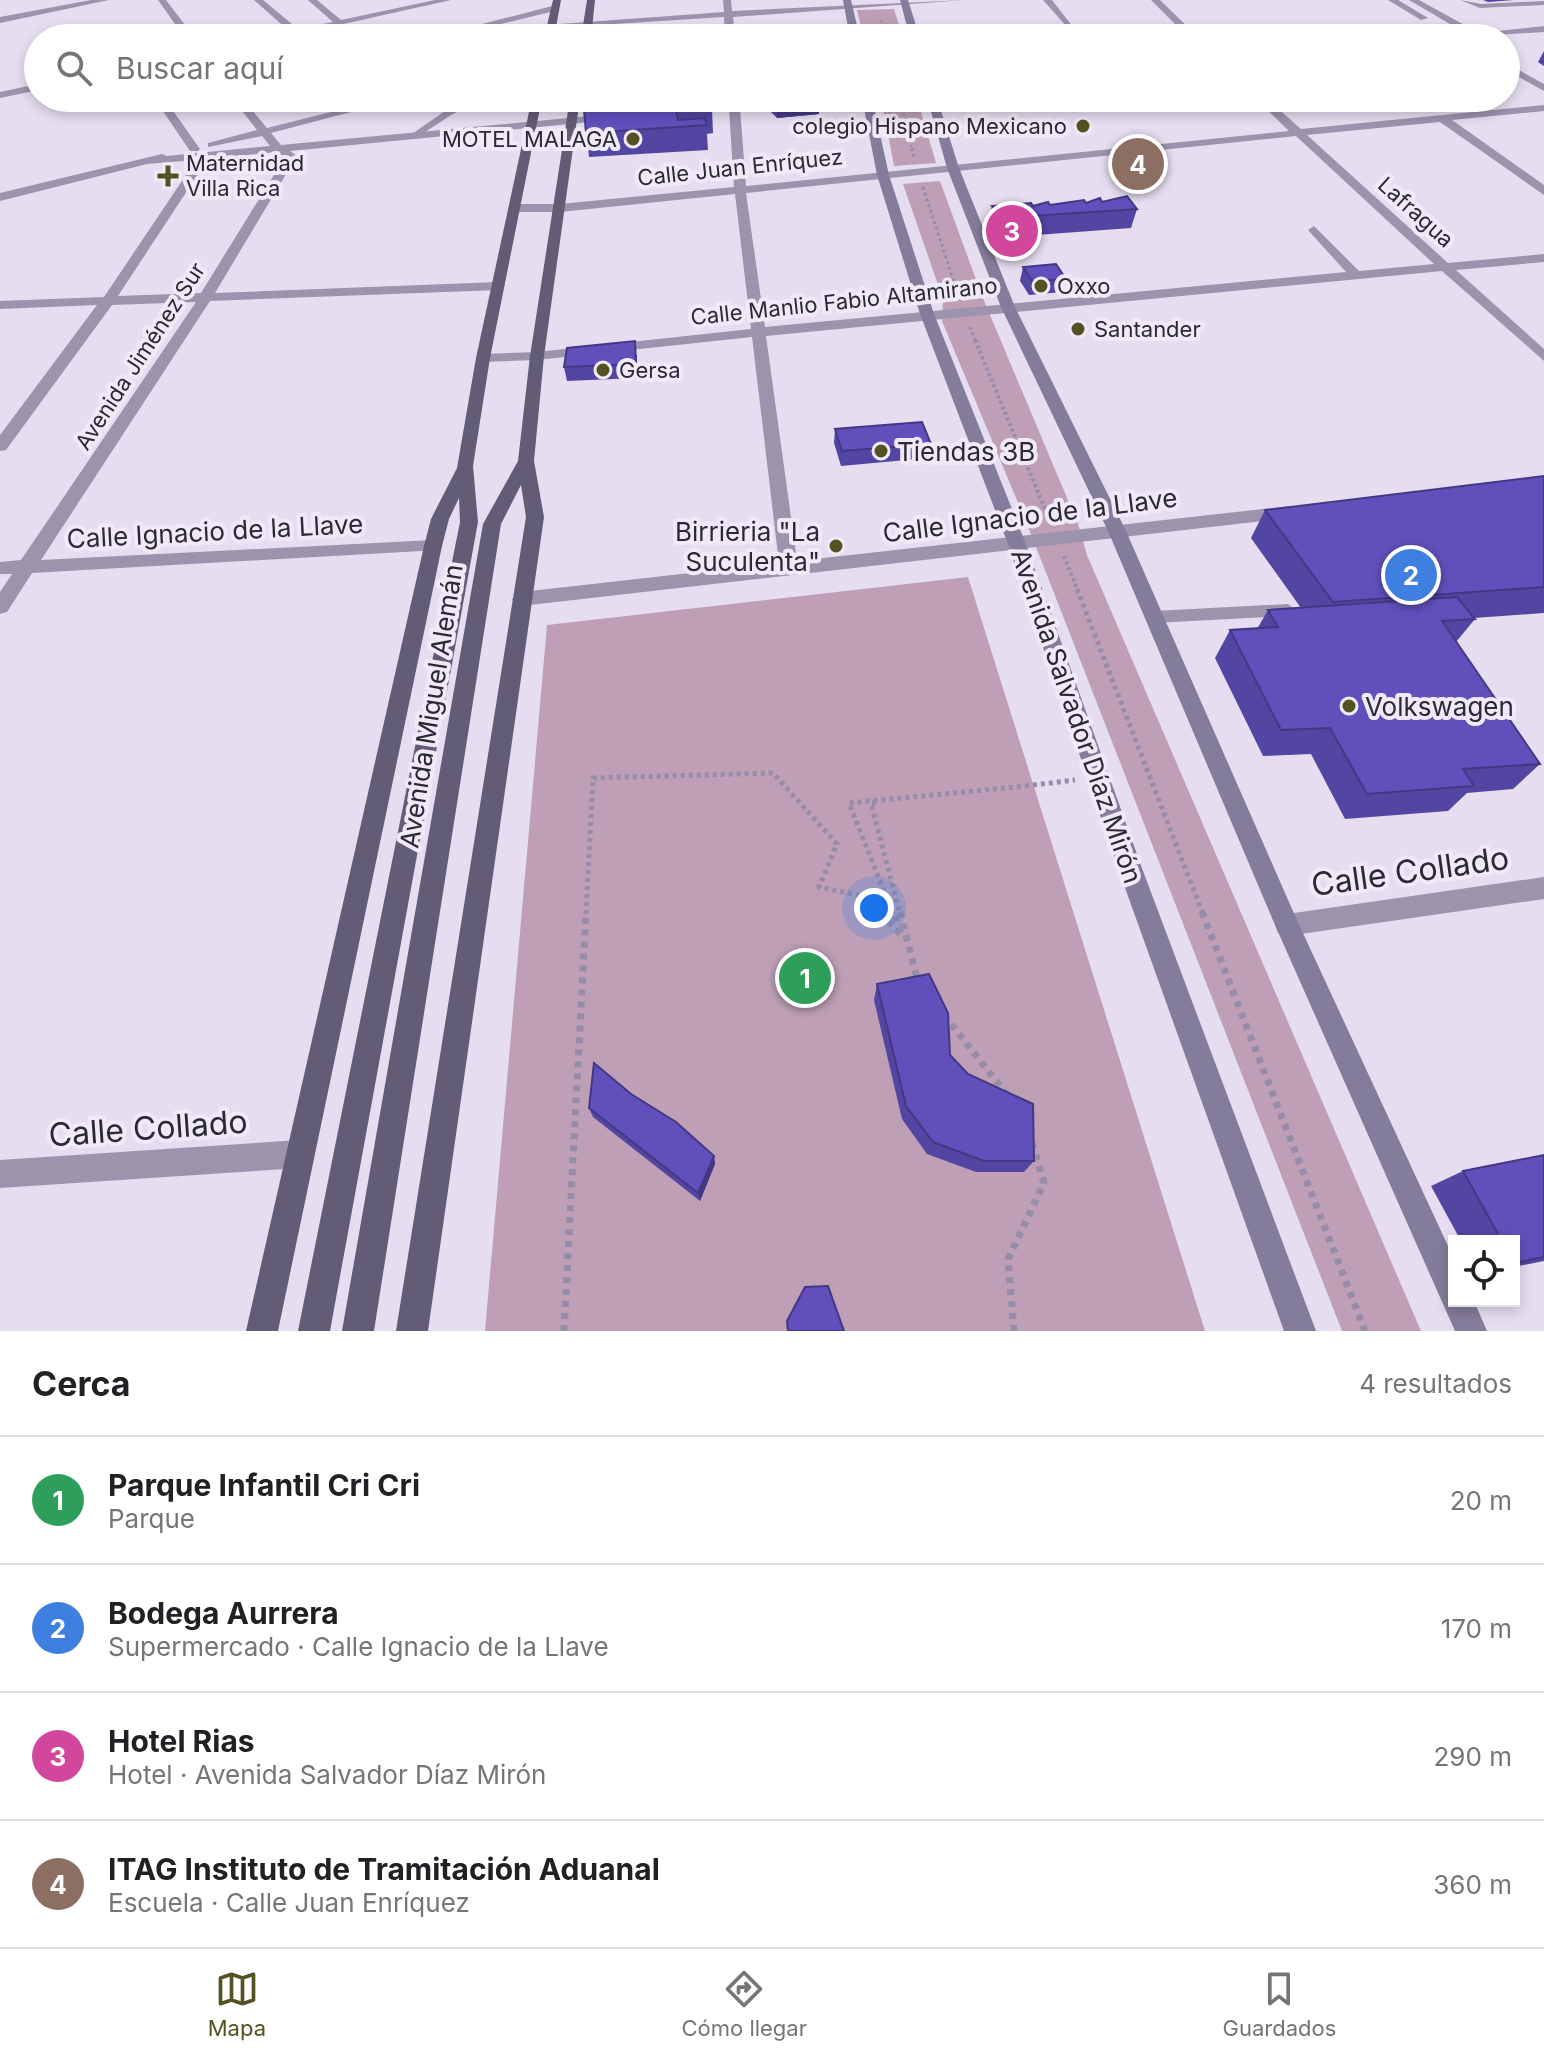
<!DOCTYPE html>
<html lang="es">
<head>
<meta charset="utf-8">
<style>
  :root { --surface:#fff; --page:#f2f2f2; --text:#202124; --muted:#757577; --line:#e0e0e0; --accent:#545222 }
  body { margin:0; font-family:Inter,sans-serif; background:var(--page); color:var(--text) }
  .controls { position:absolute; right:24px; bottom:24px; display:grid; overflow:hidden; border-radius:0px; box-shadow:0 4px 12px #0003 }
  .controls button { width:72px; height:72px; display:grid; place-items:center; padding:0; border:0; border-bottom:2px solid var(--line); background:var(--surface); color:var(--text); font:40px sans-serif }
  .you { position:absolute; left:874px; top:908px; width:28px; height:28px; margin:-20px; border:6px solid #fff; border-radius:50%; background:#1a73e8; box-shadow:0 0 0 12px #1a73e833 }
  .badge { display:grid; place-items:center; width:52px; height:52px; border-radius:50%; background:var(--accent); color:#fff; font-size:26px; font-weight:700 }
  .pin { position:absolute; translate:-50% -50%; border:4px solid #fff; box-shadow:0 2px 8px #0006 }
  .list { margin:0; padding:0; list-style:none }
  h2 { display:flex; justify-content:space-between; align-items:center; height:104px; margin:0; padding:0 32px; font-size:34px }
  h2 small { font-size:26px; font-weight:400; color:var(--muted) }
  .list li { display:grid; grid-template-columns:52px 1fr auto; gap:24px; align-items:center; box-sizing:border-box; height:128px; padding:0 32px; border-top:2px solid var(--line) }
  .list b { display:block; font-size:30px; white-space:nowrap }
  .list p { margin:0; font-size:26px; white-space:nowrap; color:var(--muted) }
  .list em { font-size:26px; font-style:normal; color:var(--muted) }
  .icon { flex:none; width:44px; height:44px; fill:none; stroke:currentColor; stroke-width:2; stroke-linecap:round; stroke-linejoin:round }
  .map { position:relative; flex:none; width:1544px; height:1331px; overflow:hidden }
  .search { position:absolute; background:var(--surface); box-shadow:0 4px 12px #0003; left:24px; right:24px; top:24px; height:88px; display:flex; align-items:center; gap:20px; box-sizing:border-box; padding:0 28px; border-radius:44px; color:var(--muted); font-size:30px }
  .sheet { height:616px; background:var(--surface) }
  nav { display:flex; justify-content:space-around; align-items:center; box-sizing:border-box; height:112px; border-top:2px solid var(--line); background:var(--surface); font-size:22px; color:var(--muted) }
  nav a { display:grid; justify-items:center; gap:4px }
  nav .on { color:var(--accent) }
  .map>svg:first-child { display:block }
  .green { fill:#be9fb6 }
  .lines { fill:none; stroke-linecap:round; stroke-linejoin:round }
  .path-far4 { stroke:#968ca9; stroke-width:2; stroke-dasharray:2 2; stroke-linecap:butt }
  .path-far3 { stroke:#968ca9; stroke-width:3; stroke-dasharray:3 3; stroke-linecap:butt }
  .path-far2 { stroke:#968ca9; stroke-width:4; stroke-dasharray:3 3; stroke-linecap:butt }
  .path-far1 { stroke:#968ca9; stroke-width:5; stroke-dasharray:4 4; stroke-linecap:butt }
  .path { stroke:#968ca9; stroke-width:7; stroke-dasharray:6 6; stroke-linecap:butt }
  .service { fill:#9c93ad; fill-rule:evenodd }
  .pedestrian { fill:#9c93ad; fill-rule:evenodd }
  .minor { fill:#9c93ad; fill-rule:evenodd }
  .secondary { fill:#847c9b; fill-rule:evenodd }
  .primary { fill:#625c76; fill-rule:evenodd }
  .wall { fill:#5345a2 }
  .shaded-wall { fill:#443884 }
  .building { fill:#6150bc; stroke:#443884; stroke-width:2 }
  .poi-dot { fill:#545222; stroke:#f0eaf8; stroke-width:3 }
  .labels { text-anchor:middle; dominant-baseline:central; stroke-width:8; stroke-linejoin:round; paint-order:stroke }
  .far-poi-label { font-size:22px; fill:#2c2936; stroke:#f0eaf8; text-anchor:start }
  .far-street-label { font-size:22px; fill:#2c2936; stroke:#f0eaf8 }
  .poi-label { font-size:26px; fill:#2c2936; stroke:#f0eaf8; text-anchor:start }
  .street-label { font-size:26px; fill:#2c2936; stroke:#f0eaf8 }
  .near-street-label { font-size:32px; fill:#2c2936; stroke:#f0eaf8 }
</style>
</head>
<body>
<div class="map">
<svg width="1544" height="1331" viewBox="0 0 1544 1331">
  <rect width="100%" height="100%" fill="#e6def0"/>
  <!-- green -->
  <path class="green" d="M894,9L903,38H864L857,10Z
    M881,98H917L936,163L894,166Z
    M940,181L982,296L1078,524L1087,555L1421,1331H1342L1029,529L942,321L943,299L903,184Z
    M968,577L1205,1331H485L547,625Z"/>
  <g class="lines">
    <!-- path-far4 -->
    <path class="path-far4" d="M881,20L885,38
      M900,98L912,150"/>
    <!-- path-far3 -->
    <path class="path-far3" d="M912,148L914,158
      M923,187L958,295
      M970,327L976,342"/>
    <!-- path-far2 -->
    <path class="path-far2" d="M975,340L1050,521
      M1064,556L1078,591"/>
    <!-- path-far1 -->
    <path class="path-far1" d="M1077,589L1203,914
      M1025,786L1075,780
      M876,803H871L900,914
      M586,914L593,778L773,773L837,844L819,887L866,897L882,914
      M893,914L849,803L1027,786"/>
    <!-- path -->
    <path class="path" d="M880,912L902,936L893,912
      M900,912L918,982
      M1202,912L1365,1331
      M944,1015L1007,1095
      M564,1331L586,912
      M1014,1331L1008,1259L1044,1183L1032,1142"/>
    <!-- service -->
    <path class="service" d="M1460,0L1481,4L1544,1V5L1480,8Z
      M473,98H484L451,115L416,138L409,136L445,111Z
      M1288,604L1296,610L1288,616L1154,623L1146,617L1154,611Z"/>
    <!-- pedestrian -->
    <path class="pedestrian" d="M300,1140L310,1144L314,1154L310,1164L300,1168L0,1188V1160Z"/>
    <!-- minor -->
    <path class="minor" d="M91,0H109L0,23V17Z
      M158,0H166L195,38H185Z
      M254,0H263L298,29L333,22L308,0H317L341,20L435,0H451L281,38H263L289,31Z
      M723,0H731L732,11L965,0L733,17L735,38H725L724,17L551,28L546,25L724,12Z
      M1043,0H1052L1073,27H1067Z
      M1151,0H1160L1199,38H1189Z
      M1388,0H1398L1428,18L1421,20Z
      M1409,0H1419L1479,33L1544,26V32L1447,38L1467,34Z
      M556,5L559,10L468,32L463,29Z
      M1506,63L1544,84V91L1506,70Z
      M38,84V90L0,98V92Z
      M154,98H164L200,149L198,151H190Z
      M232,98H242L267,128L387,98H404L271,133L281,145L611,114L616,117L611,120L290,151L297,156L215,293L498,282L505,286L498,290L210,301L41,560L433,540L439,542L442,546L439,550L32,573L7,612L0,614V592L12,574H0V562L21,560L196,302L112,305L6,450L0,451V435L97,305L0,309V301L104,297L196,160L147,164L0,201V193L162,154L167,156L270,146L262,136L208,147V143L257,130ZM276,152L285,157L201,293L118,296L208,159Z
      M729,98H739V102L816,98L740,108L746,186L1289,131L1255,98H1266L1301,129L1544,105V111L1452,120L1544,185V195L1440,122L1307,135L1448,263L1544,254V262L1456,270L1544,349V361L1442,271L766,336L797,561L1290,506L1299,512L1290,518L521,606L514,604L512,599L521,592L779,563L752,337L537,360L483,362L476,358L483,354L537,352L751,329L735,194L560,212H514L508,208L514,204H560L734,187L729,109L687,113L682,110L729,103ZM1296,136L1434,264L1359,271L1314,226L1308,230L1346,272L765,327L746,193Z
      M1544,877V899L1287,936L1278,933L1275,925L1278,917L1287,914Z"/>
    <!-- secondary -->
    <path class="secondary" d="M843,0H851L860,38H850Z
      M900,0H908L920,38H910Z
      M862,98H872L889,175L934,314L1026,544L1143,871L1316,1331H1284L1119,871L1008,544L920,314L877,175Z
      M927,98H937L959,168L1015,307L1126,531L1296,918L1454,1259V1301H1474L1487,1331H1455L1275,925L1108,531L1001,307L947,168Z"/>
    <!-- primary -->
    <path class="primary" d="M553,0H561L554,38H544Z
      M587,0H595L591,38H581Z
      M532,98H542L490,358L473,466L478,522L330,1331H298L460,522L459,498L449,519L442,546L278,1331H246L424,546L431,519L457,468L476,358Z
      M570,98H580L544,356L534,461L544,517L428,1331H396L526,517L521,485L501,524L374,1331H342L483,524L518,461L530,356Z"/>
  </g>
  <!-- wall -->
  <path class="wall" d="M1483,0H1514L1488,2Z
    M1544,51V66L1538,62Z
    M583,98L712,109L713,133L707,134L708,150L589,157Z
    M769,98L819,114L777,118L769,110Z
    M1102,202L1137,209L1131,228L996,238L988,225L992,206L1050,205Z
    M1023,267L1066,279L1062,292L1029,295L1020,281Z
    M637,355V378L567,381L564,367Z
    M835,429L931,444L928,458L841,466L834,443Z
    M1544,476V613L1474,618L1475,619L1456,642L1540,764L1513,789L1467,793L1448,811L1345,819L1311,754L1263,756L1215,658L1230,630L1257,629L1268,610L1301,608L1251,538L1265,510Z
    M877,984L950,1055L1034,1161L1024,1172H976L927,1154L902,1119L874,1000Z
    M589,1108L714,1156L715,1164L700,1201L593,1117Z
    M1544,1155V1261L1514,1267V1241H1461L1431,1186L1463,1171Z"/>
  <!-- shaded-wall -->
  <path class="shaded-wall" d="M819,102V114L777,118V106Z
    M714,1156L715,1164L700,1201L698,1193Z"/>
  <!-- building -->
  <path class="building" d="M583,98H708L712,109L676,111L678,120L705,118L707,125L586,133Z
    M769,98H817L819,102L777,106Z
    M1127,196L1137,209L1000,218L992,206L1031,203L1033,206L1048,202L1050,205L1084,200L1086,203L1100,198L1102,202Z
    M1056,264L1066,279L1032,281L1023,267Z
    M635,341L636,364L564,367L567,348Z
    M922,422L931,444L842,451L835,429Z
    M1544,476V587L1333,602L1265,510Z
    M1457,597L1475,619L1442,621L1540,764L1463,769L1474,786L1367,794L1330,728L1281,730L1230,630L1278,627L1268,610Z
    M929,974L948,1013L950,1055L968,1074L1033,1104L1034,1161H984L933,1142L906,1106L877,984Z
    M594,1063L631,1094L676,1122L714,1156L698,1193L589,1108Z
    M1544,1155V1257L1515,1263L1514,1241H1502L1463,1171Z
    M828,1286L844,1331H788L787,1321L805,1287Z"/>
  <!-- markers -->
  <g class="poi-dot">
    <circle cx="1083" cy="126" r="8"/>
    <circle cx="633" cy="139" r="8"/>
    <path d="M164 164h8v8h8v8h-8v8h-8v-8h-8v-8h8z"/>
    <circle cx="1041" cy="286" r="8"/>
    <circle cx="1078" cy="329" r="8"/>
    <circle cx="603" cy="370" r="8"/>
    <circle cx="881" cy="451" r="8"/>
    <circle cx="836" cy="546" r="8"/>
    <circle cx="1349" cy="706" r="8"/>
  </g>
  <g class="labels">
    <!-- far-poi labels -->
    <g class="far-poi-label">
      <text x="1067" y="126" text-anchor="end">colegio Hispano Mexicano</text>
      <text x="617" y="139" text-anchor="end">MOTEL MALAGA</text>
      <text x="186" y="163">Maternidad<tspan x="186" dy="25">Villa Rica</tspan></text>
      <text x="1057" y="286">Oxxo</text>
      <text x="1094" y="329">Santander</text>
      <text x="619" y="370">Gersa</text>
    </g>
    <!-- far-street labels -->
    <g class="far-street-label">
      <text transform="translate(740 167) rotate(-6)">Calle Juan Enríquez</text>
      <text transform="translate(1416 212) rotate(42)">Lafragua</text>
      <text transform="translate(844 301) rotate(-6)">Calle Manlio Fabio Altamirano</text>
      <text transform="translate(140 356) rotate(-57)">Avenida Jiménez Sur</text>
    </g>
    <!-- poi labels -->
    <g class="poi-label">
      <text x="897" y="451">Tiendas 3B</text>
      <text x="820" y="531" text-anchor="end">Birrieria "La<tspan x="820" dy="30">Suculenta"</tspan></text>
      <text x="1365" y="706">Volkswagen</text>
    </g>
    <!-- street labels -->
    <g class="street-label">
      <text transform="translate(1030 515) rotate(-7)">Calle Ignacio de la Llave</text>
      <text transform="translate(215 531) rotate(-3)">Calle Ignacio de la Llave</text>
      <text transform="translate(431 706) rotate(-81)">Avenida Miguel Alemán</text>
      <text transform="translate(1077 716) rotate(71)">Avenida Salvador Díaz Mirón</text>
    </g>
    <!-- near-street labels -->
    <g class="near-street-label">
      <text transform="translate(1410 871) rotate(-8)">Calle Collado</text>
      <text transform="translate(148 1128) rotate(-4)">Calle Collado</text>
    </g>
  </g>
</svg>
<div class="controls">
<button><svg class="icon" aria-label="locate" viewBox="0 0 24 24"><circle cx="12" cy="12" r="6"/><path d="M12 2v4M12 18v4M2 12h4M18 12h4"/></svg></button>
</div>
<div class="you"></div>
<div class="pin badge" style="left:805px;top:978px;background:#2e9e5b">1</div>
<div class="pin badge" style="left:1411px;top:575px;background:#3f7fe0">2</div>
<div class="pin badge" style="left:1012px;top:231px;background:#d1479c">3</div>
<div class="pin badge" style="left:1138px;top:164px;background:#8d6e63">4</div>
<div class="search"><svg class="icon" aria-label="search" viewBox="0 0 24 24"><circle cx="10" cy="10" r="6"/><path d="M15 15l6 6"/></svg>Buscar aquí</div>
</div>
<section class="sheet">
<h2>Cerca<small>4 resultados</small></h2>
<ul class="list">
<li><span class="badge" style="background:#2e9e5b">1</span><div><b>Parque Infantil Cri Cri</b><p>Parque</p></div><em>20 m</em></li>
<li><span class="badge" style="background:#3f7fe0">2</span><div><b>Bodega Aurrera</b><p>Supermercado · Calle Ignacio de la Llave</p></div><em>170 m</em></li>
<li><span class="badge" style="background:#d1479c">3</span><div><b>Hotel Rias</b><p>Hotel · Avenida Salvador Díaz Mirón</p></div><em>290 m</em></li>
<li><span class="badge" style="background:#8d6e63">4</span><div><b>ITAG Instituto de Tramitación Aduanal</b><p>Escuela · Calle Juan Enríquez</p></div><em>360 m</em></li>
</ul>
</section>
<nav>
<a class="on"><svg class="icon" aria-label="map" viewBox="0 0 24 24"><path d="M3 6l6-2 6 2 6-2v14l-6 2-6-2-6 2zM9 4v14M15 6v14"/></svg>Mapa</a>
<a><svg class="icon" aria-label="directions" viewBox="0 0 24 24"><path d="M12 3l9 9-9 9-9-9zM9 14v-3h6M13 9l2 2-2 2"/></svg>Cómo llegar</a>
<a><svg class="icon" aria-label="saved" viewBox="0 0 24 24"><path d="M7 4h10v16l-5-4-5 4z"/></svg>Guardados</a>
</nav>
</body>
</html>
